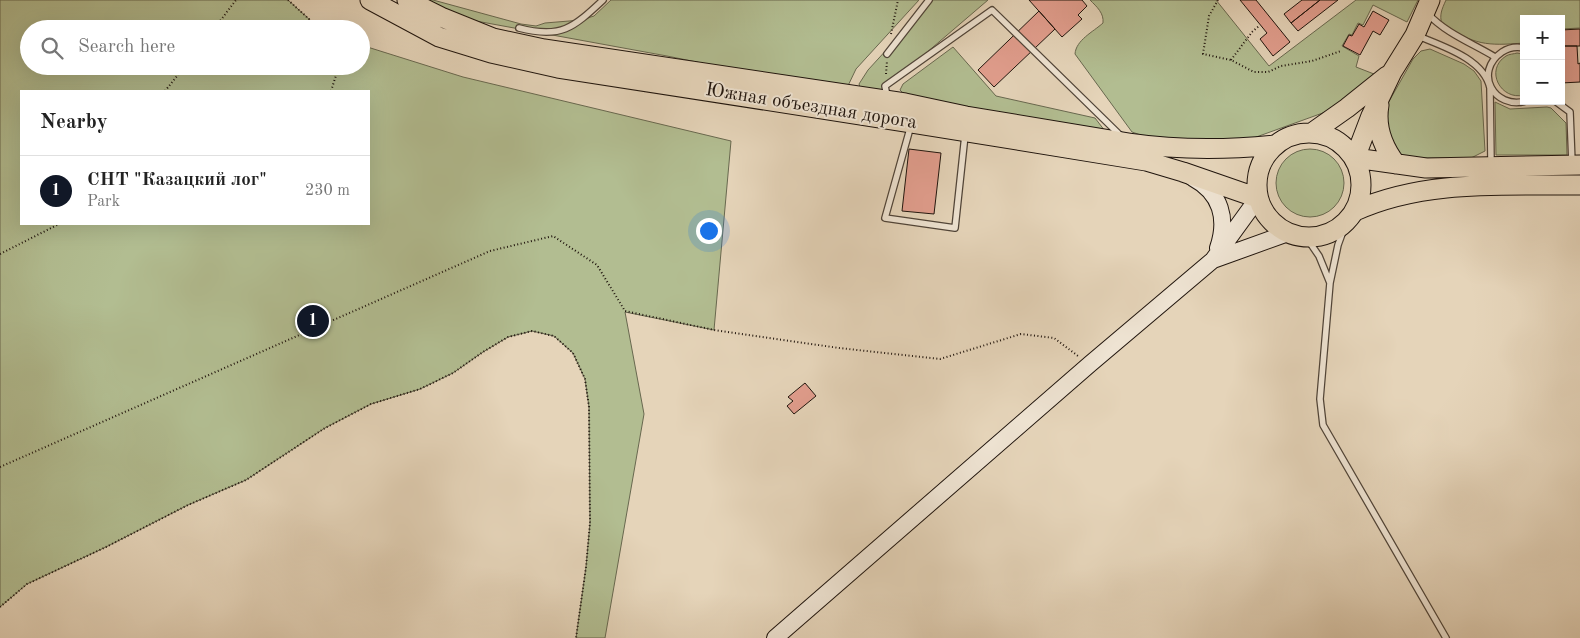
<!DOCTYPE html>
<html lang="en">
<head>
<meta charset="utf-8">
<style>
  :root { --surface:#fff; --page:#f6f6f6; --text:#222; --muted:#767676; --line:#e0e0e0; --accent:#111827 }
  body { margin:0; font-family:"Old Standard TT",serif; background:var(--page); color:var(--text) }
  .controls { position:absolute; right:15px; top:15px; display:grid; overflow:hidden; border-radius:0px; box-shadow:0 5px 20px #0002 }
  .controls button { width:45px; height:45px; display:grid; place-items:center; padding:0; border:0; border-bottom:1px solid var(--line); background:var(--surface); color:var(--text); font:25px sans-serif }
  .you { position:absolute; left:708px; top:230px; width:18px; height:18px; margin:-12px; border:4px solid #fff; border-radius:50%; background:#1a73e8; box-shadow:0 0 0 8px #1a73e833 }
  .badge { display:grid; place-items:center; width:32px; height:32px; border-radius:50%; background:var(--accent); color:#fff; font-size:16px; font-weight:700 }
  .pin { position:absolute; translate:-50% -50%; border:2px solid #fff; box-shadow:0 1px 5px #0006 }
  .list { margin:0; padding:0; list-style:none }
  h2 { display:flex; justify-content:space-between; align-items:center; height:65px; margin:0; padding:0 20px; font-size:21px }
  h2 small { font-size:16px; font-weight:400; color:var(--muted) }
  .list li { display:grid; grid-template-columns:32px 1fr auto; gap:15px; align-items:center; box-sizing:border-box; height:70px; padding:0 20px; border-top:1px solid var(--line) }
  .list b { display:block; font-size:19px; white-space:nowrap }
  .list p { margin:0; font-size:16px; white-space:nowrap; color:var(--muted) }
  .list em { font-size:16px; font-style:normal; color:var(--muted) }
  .icon { flex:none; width:28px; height:28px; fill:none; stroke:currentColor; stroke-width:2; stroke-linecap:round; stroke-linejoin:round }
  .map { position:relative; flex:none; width:1580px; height:638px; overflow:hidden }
  .search { position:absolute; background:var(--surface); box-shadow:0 5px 20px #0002; left:20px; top:20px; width:350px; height:55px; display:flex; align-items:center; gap:12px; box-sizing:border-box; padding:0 18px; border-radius:28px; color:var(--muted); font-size:19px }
  .panel { position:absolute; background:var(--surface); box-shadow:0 5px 20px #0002; left:20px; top:90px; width:350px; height:135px; border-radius:0px }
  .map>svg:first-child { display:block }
  .green { fill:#b2bd91; stroke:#68684f; fill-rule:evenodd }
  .building { fill:#e29e8e; stroke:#1f140d }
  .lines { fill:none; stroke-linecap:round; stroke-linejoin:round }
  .lane-casing { stroke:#504438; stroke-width:8 }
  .secondary-casing { stroke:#1f140d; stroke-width:18 }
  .primary-casing { stroke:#1f140d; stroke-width:21 }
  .path { stroke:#1f140d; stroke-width:2; stroke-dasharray:1 2.5; stroke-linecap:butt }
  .lane { stroke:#eee3d2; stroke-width:5.5 }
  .secondary { stroke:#eee3d2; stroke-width:16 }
  .primary { stroke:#e5d4b9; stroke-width:19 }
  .labels { text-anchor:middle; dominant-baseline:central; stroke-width:4; stroke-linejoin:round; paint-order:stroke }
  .street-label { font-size:19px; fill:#1f140d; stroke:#eee3d2 }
</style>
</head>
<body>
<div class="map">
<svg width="1580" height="638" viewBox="0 0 1580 638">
  <rect width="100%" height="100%" fill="#e5d4b9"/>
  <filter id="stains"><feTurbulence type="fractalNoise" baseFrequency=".004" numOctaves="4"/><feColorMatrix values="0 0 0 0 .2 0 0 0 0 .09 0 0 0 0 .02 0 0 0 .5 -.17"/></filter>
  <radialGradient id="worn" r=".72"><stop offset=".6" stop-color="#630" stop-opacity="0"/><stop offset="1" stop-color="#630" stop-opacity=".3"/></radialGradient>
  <!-- green -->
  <path class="green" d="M0,0H288L320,29H29V66H361V45L463,77L731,141L714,330L625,312L644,414L605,638H576L586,567L590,523L589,407L585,379L573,353L554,336L532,331L508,337L483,352L453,373L420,389L371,404L325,428L246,480L188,505L106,547L27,584L0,607ZM21,91H369V224H21Z
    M427,0H433L521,24L536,26L545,23L581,20L594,16L611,0H919L856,69L845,92L667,56L465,19Z
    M932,0H988L877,95L861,90L859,84L868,70Z
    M1090,0H1216L1269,66L1356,0H1418L1407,22L1373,5L1363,25L1358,23L1352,35L1349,34L1342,46L1359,56L1356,67L1374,74L1364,87L1331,110L1248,140L1152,139L1132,132L1075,54C1076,40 1093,32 1103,23C1104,13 1097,7 1090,0Z
    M1446,0H1580V28L1561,29V19H1524V43C1486,46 1475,45 1442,24C1439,15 1442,9 1446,0Z
    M953,47L996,96L1095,118L1105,131L906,96L900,90L903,84Z
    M1430,49L1464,64L1474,71L1481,81L1485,151L1471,158H1404L1386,141L1387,105L1413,59L1421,51Z
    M1517,53L1524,54V95C1501,101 1484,70 1506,56C1509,54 1514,54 1517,53Z
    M1495,102L1510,109L1547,107L1551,108L1566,123L1567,155H1496Z
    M1276 183a34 34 0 1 1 68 0a34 34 0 1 1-68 0Z"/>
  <!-- building -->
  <path class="building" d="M1029,0H1082L1087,6L1078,15L1082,19L1062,37Z
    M1240,0H1256L1290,42L1273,56L1260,39L1267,33Z
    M1302,0H1320L1291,23L1284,14Z
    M1320,0H1338L1298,31L1291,23Z
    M1039,11L1055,29L994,87L978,70Z
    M1373,11L1389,20L1380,35L1373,31L1360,55L1343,46L1349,35L1352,36L1359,24L1364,27Z
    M1580,29V46H1561V30Z
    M1564,46H1577L1578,64L1580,63V82L1561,83V64H1564Z
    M909,149L941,153L934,214L902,211Z
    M805,383L816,396L794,414L787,406L793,401L788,397Z"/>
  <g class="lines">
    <!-- lane casing -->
    <g class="lane-casing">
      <path id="lane" d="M1428,14C1447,34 1472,43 1495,57
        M519,28C561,39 573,28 603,0
        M1418,36C1442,46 1484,59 1490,88L1491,163
        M1524,48C1516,46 1508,48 1502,52C1473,72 1494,110 1526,101
        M887,54L929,0
        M887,96L885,86L992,10L1122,137
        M1555,101L1570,112L1572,163
        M911,125L885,218L955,228L965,135
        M1306,237L1319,256L1330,283L1338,245L1346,223
        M1330,283L1320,399L1323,425L1446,638"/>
    </g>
    <!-- secondary casing -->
    <g class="secondary-casing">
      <path id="secondary" d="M1193,178C1221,193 1228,219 1218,248
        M1213,260L1288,233
        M775,638L1090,364L1213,260L1258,198"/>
    </g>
    <!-- primary casing -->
    <g class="primary-casing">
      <path id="primary" d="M370,0L439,37L491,53L558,68L912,123L1146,161L1183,172L1258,198
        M407,0L441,17L493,38L544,49L905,103L966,116L1129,143C1177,150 1226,150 1274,145
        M1430,0L1415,35L1392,72L1371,116L1355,158L1426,168L1580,165
        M1379,105C1375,128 1383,147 1396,164
        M1313,132L1347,108L1387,76
        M1257 185a52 52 0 1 1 104 0a52 52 0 1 1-104 0Z
        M1355,211C1425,179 1505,186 1580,185"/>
    </g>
    <!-- path -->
    <path class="path" d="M288,0L320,29
      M1218,0L1209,16L1203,54L1231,60L1254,72H1268L1281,66L1312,61L1341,51
      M214,29L236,0
      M891,34L898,0
      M1231,60L1252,32L1259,26
      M886,74L887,61
      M165,91L185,66
      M331,91L339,66
      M0,254L59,224
      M0,467L490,251L553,236L597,265L625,311L714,330L839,348L940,359L1021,334L1054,338L1078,356
      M0,607L27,584L106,547L188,505L246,480L325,428L371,404L420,389L453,373L483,352L508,337L532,331L554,336L573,353L585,379L589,407L590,523L586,567L576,638"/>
    <!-- lane -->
    <use href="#lane" class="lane"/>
    <!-- secondary -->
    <use href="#secondary" class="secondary"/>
    <!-- primary -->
    <use href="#primary" class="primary"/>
  </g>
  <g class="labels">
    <!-- street labels -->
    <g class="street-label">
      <text transform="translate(811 107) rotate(9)">Южная объездная дорога</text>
    </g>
  </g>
  <rect width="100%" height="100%" filter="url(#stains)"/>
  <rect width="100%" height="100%" fill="url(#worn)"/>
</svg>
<div class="controls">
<button>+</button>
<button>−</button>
</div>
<div class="you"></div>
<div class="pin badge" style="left:313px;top:321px">1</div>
<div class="search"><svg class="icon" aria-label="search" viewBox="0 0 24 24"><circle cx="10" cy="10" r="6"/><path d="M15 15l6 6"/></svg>Search here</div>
<section class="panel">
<h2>Nearby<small></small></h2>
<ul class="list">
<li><span class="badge">1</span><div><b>СНТ &quot;Казацкий лог&quot;</b><p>Park</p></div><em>230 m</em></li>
</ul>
</section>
</div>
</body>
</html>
